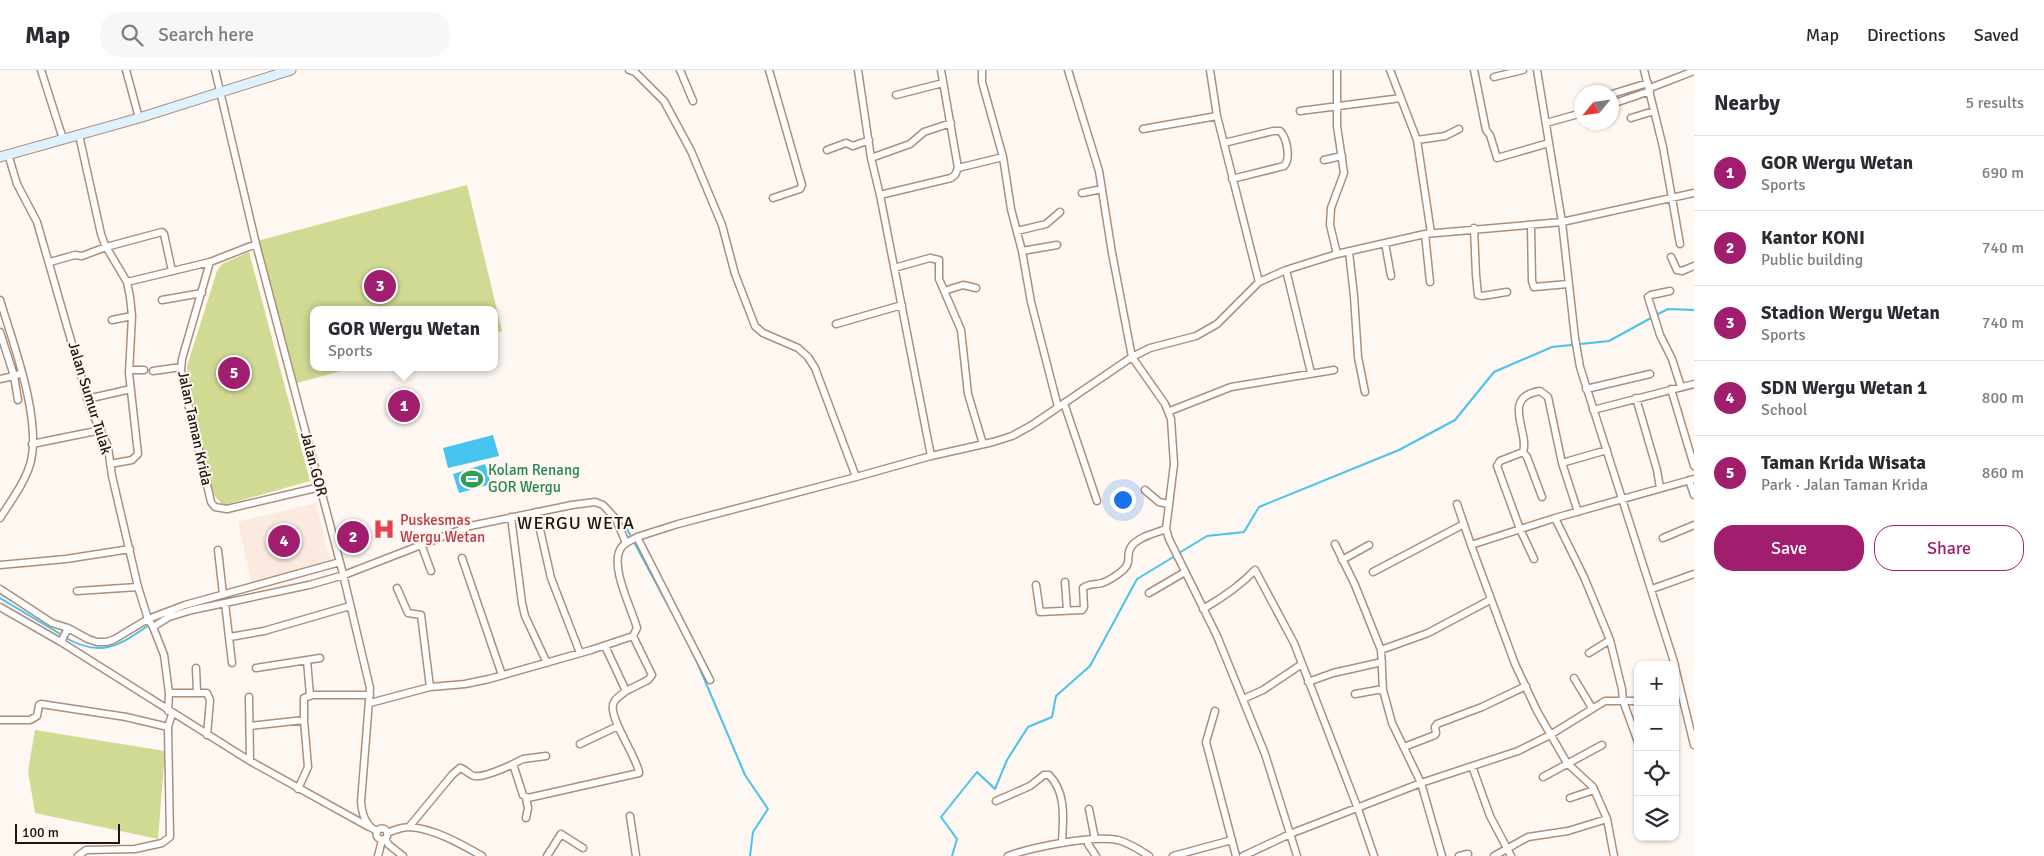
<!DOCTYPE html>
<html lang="en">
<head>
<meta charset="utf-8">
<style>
  :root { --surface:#fff; --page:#f7f7f7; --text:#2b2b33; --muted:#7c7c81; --line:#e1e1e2; --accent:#a11e6f }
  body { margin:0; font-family:Signika,sans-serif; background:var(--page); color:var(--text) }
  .controls { position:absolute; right:15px; bottom:15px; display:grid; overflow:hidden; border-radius:10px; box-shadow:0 1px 4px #0004 }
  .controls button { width:45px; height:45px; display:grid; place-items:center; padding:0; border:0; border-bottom:1px solid var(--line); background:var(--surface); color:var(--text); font:25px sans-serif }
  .compass { position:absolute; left:1574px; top:15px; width:45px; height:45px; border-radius:50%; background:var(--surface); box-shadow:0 1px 4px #0004; rotate:241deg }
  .scale { position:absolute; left:15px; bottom:12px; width:105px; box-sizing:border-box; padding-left:5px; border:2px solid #20140c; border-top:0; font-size:14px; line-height:18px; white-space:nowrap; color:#20140c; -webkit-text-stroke:4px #fef7f2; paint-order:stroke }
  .you { position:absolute; left:1122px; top:429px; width:18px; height:18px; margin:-12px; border:4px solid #fff; border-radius:50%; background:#1a73e8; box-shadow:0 0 0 8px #1a73e833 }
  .badge { display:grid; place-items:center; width:32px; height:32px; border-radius:50%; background:var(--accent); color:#fff; font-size:16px; font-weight:700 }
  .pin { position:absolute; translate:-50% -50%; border:2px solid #fff; box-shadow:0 1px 5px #0006 }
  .popup { position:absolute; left:310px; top:236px; width:188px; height:65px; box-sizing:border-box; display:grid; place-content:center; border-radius:10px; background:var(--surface); filter:drop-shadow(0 1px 4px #0005); font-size:16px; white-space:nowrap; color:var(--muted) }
  .popup b { font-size:19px; color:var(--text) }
  .popup::after { content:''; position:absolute; left:50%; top:100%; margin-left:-10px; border:10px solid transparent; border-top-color:var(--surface) }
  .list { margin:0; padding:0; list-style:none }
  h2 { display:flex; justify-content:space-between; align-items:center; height:65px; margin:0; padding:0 20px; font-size:21px }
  h2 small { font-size:16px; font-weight:400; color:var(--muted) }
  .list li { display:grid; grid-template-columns:32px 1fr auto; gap:15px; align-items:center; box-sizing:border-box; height:75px; padding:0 20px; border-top:1px solid var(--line) }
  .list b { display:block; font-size:19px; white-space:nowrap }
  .list p { margin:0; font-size:16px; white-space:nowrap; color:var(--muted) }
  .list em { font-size:16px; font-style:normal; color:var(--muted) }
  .actions { display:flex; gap:10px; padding:15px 20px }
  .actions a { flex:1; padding:11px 0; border:1px solid var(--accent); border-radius:20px; text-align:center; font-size:18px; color:var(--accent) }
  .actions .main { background:var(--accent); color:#fff }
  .icon { flex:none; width:28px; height:28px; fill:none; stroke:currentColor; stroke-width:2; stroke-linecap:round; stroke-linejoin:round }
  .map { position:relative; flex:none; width:1694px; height:786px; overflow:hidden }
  header { display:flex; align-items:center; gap:30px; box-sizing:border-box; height:70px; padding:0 25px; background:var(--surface); border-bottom:1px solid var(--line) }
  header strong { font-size:24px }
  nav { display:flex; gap:28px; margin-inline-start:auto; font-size:18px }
  .search { width:350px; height:45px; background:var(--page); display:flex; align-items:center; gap:12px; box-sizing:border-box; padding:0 18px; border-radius:20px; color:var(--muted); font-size:19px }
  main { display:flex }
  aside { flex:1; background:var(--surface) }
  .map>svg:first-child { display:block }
  .built { fill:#fbeadf }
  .green { fill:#d1da93 }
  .water { fill:#47c3f0 }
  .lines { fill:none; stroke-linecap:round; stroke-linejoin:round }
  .stream { stroke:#47c3f0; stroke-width:2 }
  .street-casing { stroke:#ad8e79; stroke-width:9 }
  .secondary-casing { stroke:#ad8e79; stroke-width:11 }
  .street { stroke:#fff; stroke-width:6 }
  .secondary { stroke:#def1fe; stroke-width:9 }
  .labels { text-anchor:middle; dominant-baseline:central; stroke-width:4; stroke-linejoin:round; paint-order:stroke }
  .street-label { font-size:15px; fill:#20140c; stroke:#fef7f2 }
  .leisure-label { font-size:15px; fill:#27864d; stroke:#fef7f2; text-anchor:start }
  .health-label { font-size:15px; fill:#be3a42; stroke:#fef7f2; text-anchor:start }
  .quarter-label { font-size:18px; letter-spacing:1px; fill:#20140c; stroke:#fef7f2 }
</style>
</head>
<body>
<header>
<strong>Map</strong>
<div class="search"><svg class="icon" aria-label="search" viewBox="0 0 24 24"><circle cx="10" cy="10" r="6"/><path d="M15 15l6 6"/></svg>Search here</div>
<nav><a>Map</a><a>Directions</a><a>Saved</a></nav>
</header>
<main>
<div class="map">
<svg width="1694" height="786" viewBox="0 0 1694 786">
  <rect width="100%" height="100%" fill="#fef7f2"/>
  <!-- built -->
  <path class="built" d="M316,433L330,490L252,516L238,452Z"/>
  <!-- green -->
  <path class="green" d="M467,115L502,261L494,263V240H314V297H356L297,313L257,171Z
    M249,182L310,411L228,434H222L214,425L211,416L188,310L187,296L217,201L222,194Z
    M35,660L165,681L158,769L35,743L28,701Z"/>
  <!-- water -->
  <path class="water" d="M493,365L499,386L448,398L443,378Z
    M485,394L491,414L459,423L453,404Z"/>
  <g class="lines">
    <!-- stream -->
    <path class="stream" d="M1656,245L1668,239L1694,240
      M620,452L627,459L671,541
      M1179,483L1207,466L1244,462L1259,437L1399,380L1455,350L1494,302L1552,277L1609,271L1651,248
      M0,528L62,565
      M66,568C108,592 127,568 163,546
      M691,578L745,705L768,739L753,762L750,786
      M952,786L957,769L941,747L977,702L995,719L1007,690L1028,657L1052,647L1056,626L1090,596L1137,509L1175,486"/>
    <!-- street casing -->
    <g class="street-casing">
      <path id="street" d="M41,0L63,69
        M126,0L139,48
        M215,0L256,174L342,500L370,618L361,732C362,744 365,756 377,761
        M629,0L635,2L664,31L691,81L722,155L735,204L755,256L763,263L798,278L808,287L815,298L856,407L931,386L880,125L871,88L858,0
        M680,0L693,31
        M769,0L802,115L800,119L773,128
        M982,0V12L1003,87L1011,139L1022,181L1031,232L1058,337
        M1068,0L1099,101L1112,183L1132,287L1165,334L1171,349L1174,394L1166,459L1169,469L1217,566L1265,684L1297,786
        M1210,0L1217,46L1259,212
        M1390,0L1417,70L1431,163
        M1474,0L1486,60L1490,65L1497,88L1549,73
        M1537,0L1562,152L1575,268L1580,297L1675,595
        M1644,0L1663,77L1680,174
        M1494,7L1523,0
        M1650,18L1694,1
        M1612,24L1648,13
        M896,25L943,13
        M1612,34L1650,21
        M1300,41L1401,28
        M1631,48L1654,41
        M1546,53L1582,43
        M1143,59L1217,46
        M79,65L101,164L105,175L127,212L130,227L132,246L129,303L138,384L132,390L110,394
        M1417,70L1445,66L1459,59
        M1224,73L1273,61H1280C1287,68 1291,89 1284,96L1232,109
        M827,80L846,73L853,76L869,70
        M8,84L17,114L37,152L91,340L108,377L112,406L138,517L148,549L153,557L164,585L169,623L168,641
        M871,88L910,74L924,62L951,53
        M1324,90L1342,86
        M958,98L1003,87
        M1082,123L1102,119
        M880,125L951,108L955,105L958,98L941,0
        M1531,156L1532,211L1534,217L1568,214
        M1474,158L1476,205L1478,225L1482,226L1507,222
        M1017,161L1046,154L1060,142
        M1425,164L1430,212
        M1385,173L1391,206
        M256,174L210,192L182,289L181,300L183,312L211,432L215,437L227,439L320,417
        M1022,181L1057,175
        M1349,182L1354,226L1358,287L1365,322
        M1337,184L1330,155L1331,138L1344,103L1337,56V0
        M1671,187L1677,200L1682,201L1694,196
        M50,192L75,185L82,186L106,177L162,162L164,164L172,201
        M894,198L930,188L939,190V209L961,260L968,324L983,374
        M1286,200L1311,303
        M127,212L210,192
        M944,221L963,215L976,218
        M1670,221L1651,225L1648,227L1660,265L1672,289L1681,317
        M0,230C13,273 41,347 31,391C26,411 11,431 0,448
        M162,230L202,223
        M112,250L132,246
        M836,254L902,235
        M0,262L14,306L22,303
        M129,300H144
        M153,301L181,297
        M0,309L14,306L18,330
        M1586,319L1650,304
        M1671,319L1694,396
        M1636,328L1657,400L1660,418
        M87,329L131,319
        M1064,333L1097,431
        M1593,340L1694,314
        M1170,341L1231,317L1334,300
        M32,374L101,360
        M1523,382L1527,387L1542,427
        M931,386L993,372L1012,366L1032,355L1132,287L1150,278L1196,266L1217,254L1259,212L1286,200L1337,184L1425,164L1562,152L1694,123
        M1562,393L1607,380
        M1689,410L1694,425
        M1145,420L1159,432L1168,434
        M1457,434L1471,475
        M536,442L551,508L580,583
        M511,447L522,533L525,546L547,593
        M1555,448L1584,507L1610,570L1622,619L1623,631L1638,672
        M637,467L678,454L856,407
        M1663,468L1694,455
        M421,474L431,501
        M1335,474L1355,515L1381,580L1383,620L1392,653L1421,713L1442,786
        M218,480L223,524
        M462,488L502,605
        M1534,489L1520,459L1497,396L1500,391L1523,382C1530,362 1500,327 1540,321L1548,327L1562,393L1578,442
        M1342,490L1369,475
        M0,495L66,489L130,479
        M1373,502L1464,454
        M1065,512L1067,540
        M1036,515L1040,542L1082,540L1084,537L1083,518C1089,513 1095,515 1102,513C1108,511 1117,505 1122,501C1133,492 1125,486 1131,477C1137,467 1156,463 1166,459
        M397,518L408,543L421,545L430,617
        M0,519L52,553L68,558L88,569L97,572H106L113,570L148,549L185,535L340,492
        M1652,519L1694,504
        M77,521L138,517
        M1149,523L1185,502
        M225,533L232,593
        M0,537L61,572L250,691L369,757
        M1203,539C1222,528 1240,516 1255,500L1294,573L1358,739L1374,786
        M153,557L169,547L192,540L309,515L344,505L470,456L572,435L595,432L603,435L616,449L626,473
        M230,567L264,561L350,536
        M61,572L68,558
        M1381,580L1428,563L1490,530
        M1589,583L1610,570
        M307,590L310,626
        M1675,597L1694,675
        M196,598L197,622
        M256,598L320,588
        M1574,608L1592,638
        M1308,612L1333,603L1382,592
        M626,621L648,610L652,605L633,566
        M169,623H207L210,630L207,665
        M1355,624L1383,619
        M249,627L250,691
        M1243,629L1263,620L1302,594
        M370,633L430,617L465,614L489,609L591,580L633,566L637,558C632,539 609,496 621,478C624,473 632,470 637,467L710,610
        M1215,641L1206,672L1236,786
        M0,650H30L37,646L39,635L41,634L126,647L168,657L172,644
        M250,656L304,650
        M580,674L618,656
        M1404,677L1435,665L1436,663L1435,657L1437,654L1482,637L1526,616
        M513,694L523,689L546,686
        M1472,696L1490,746L1511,786
        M1543,707L1602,675
        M298,719L308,697L304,650V628L312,625H370
        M1570,728L1594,720
        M996,731L1030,716L1044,705H1049C1067,723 1063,751 1062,773
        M1089,739L1095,769
        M630,746L636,786
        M526,748L528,738L526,728
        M409,757L452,705L460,698C465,699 468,704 474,706C482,708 505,698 513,694L523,725L528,728L639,703C638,688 606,645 614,632C616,628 622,624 626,621L605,576
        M376.5 764a5.5 5.5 0 1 1 11 0a5.5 5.5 0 1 1-11 0Z
        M387,763C394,760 402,757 410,757C435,759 461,774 482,786
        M385,769L389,775L403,786
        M1088,770V774L1096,786
        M78,786L86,780L135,779L162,773L170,767L168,657
        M378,786L382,770
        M547,786L561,764L583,778
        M1008,786C1033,777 1092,765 1118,770C1129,773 1140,780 1149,786
        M1173,786L1232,770
        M1243,786L1290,764L1421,713L1518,681L1550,665L1605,631H1638
        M1459,786L1468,784
        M1494,786L1528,767L1568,761L1607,749
        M1614,786L1607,749L1593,717L1567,693L1537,641L1515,594L1471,475L1555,448L1694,409"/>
    </g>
    <!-- secondary casing -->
    <g class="secondary-casing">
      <path id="secondary" d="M0,87L139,48L291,0"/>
    </g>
    <!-- street -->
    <use href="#street" class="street"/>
    <!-- secondary -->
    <use href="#secondary" class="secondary"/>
  </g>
  <!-- icons -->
  <defs>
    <g id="stadium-bare" transform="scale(1.725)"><path d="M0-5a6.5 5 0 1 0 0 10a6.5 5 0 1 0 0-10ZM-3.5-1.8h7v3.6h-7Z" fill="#2e9e5b" stroke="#fef7f2" stroke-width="2.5" paint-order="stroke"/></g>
    <g id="hospital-bare" transform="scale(1.725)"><path d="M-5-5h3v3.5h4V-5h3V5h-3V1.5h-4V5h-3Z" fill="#e0444e" stroke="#fef7f2" stroke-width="2.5" paint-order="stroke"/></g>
  </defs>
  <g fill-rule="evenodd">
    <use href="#stadium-bare" x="472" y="409"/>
    <use href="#hospital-bare" x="384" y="459"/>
  </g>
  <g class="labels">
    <!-- street labels -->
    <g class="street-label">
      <text transform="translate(90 328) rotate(73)">Jalan Sumur Tulak</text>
      <text transform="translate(195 358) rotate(78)">Jalan Taman Krida</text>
      <text transform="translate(314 394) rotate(75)">Jalan GOR</text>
    </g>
    <!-- leisure labels -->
    <g class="leisure-label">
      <text x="488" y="400">Kolam Renang<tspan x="488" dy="17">GOR Wergu</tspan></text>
    </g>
    <!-- health labels -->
    <g class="health-label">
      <text x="400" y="450">Puskesmas<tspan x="400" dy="17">Wergu Wetan</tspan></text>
    </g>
    <!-- quarter labels -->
    <g class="quarter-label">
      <text x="576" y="453">WERGU WETA</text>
    </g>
  </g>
</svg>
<div class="controls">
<button>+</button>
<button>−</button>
<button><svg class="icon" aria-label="locate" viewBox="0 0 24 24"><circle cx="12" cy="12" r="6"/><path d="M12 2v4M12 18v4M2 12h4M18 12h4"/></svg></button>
<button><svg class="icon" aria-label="layers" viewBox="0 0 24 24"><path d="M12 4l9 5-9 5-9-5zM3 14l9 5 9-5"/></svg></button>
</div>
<svg class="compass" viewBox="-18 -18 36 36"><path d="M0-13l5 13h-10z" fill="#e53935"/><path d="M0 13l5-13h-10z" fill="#7c7c81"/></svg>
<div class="scale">100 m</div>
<div class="you"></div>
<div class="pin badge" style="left:404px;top:336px">1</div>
<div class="popup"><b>GOR Wergu Wetan</b>Sports</div>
<div class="pin badge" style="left:353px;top:467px">2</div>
<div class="pin badge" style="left:380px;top:216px">3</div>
<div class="pin badge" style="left:284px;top:471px">4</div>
<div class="pin badge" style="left:234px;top:303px">5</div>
</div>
<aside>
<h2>Nearby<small>5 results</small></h2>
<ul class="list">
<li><span class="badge">1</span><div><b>GOR Wergu Wetan</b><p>Sports</p></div><em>690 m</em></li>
<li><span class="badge">2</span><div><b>Kantor KONI</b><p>Public building</p></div><em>740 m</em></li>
<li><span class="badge">3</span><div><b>Stadion Wergu Wetan</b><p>Sports</p></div><em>740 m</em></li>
<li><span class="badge">4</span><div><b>SDN Wergu Wetan 1</b><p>School</p></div><em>800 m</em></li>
<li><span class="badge">5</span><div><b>Taman Krida Wisata</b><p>Park · Jalan Taman Krida</p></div><em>860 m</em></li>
</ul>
<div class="actions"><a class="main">Save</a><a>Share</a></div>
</aside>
</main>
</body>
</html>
